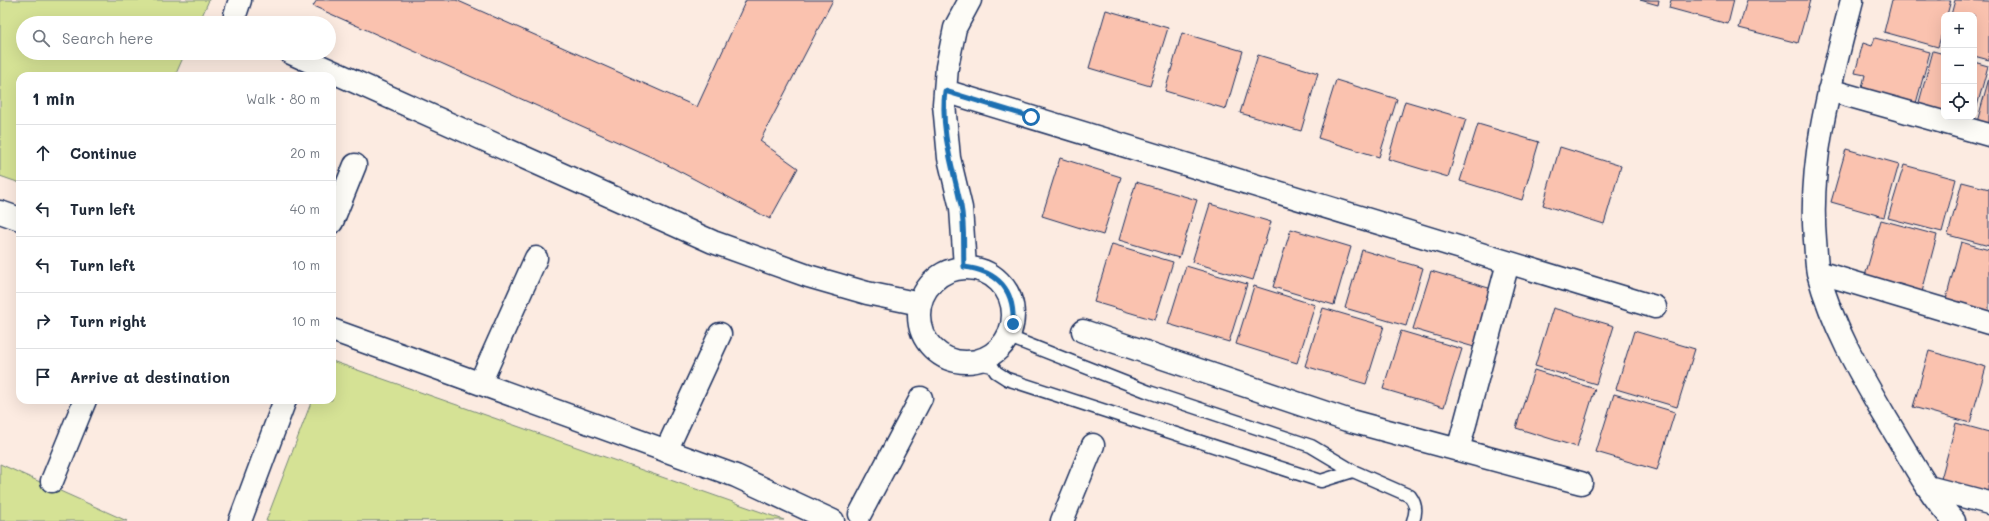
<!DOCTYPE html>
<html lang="en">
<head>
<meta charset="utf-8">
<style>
  :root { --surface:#fff; --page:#f6f6f7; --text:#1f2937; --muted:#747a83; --line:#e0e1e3 }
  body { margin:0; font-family:Mali,sans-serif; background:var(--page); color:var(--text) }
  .controls { position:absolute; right:12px; top:12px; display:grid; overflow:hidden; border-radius:8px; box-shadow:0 4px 16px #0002 }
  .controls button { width:36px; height:36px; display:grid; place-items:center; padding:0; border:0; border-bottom:1px solid var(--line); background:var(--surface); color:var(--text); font:20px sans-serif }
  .stop { position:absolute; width:12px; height:12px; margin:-9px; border:3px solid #1f6fb2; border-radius:50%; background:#fff }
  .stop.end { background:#1f6fb2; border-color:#fff; box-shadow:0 1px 4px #0008 }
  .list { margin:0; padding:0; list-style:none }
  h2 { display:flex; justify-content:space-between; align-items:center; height:52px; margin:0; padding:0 16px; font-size:17px }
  h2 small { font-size:13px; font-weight:400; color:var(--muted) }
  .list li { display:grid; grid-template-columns:26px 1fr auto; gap:12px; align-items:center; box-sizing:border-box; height:56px; padding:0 16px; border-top:1px solid var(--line) }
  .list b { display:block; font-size:15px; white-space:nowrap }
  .list em { font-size:13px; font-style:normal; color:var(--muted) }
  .icon { flex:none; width:22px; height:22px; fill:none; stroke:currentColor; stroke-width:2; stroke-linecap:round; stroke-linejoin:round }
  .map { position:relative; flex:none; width:1989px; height:521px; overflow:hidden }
  .search { position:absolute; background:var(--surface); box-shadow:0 4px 16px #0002; left:16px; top:16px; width:320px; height:44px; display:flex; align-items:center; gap:10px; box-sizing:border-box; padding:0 14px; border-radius:22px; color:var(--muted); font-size:15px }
  .panel { position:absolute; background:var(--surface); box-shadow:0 4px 16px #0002; left:16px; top:72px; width:320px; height:332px; border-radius:12px }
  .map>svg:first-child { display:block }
  .green { fill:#d5e295; stroke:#78887a }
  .building { fill:#fac2af; stroke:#1b2f5e }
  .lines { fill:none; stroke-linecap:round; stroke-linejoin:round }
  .service-casing { stroke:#1b2f5e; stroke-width:15 }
  .minor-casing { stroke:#1b2f5e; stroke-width:25 }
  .service { stroke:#fdfcf7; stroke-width:12 }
  .minor { stroke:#fdfcf7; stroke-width:22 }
  .route { stroke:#1f6fb2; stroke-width:5 }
</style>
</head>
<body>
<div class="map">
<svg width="1989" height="521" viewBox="0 0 1989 521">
  <rect width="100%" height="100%" fill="#fcebe1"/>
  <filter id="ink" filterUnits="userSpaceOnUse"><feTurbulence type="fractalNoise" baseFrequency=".025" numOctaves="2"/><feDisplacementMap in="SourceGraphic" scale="8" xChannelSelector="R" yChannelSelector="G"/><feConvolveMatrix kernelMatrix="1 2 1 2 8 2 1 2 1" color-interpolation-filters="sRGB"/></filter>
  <g filter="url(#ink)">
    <!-- green -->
    <path class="green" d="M0,0H209L199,23H23V53H185L175,76H20V183L0,176Z
      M332,361L784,520L266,521L312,400H332Z
      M0,464L127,521H0Z"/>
    <!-- building -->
    <path class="building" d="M317,0H456L697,107L746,0H833L760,141L798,168L770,219L658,160L313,6Z
      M1640,0H1659L1658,5Z
      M1671,0H1734L1728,24L1669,8Z
      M1747,0H1810L1798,43L1739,28Z
      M1892,0H1951L1947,15H1944V26L1938,47L1884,32Z
      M1955,0L1989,1V60L1974,56V15H1951Z
      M1106,10L1168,28L1150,86L1089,68Z
      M1182,33L1243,51L1226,109L1165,91Z
      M1875,38L1930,52L1915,107L1861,92L1865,75L1855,73L1863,43L1872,46Z
      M1933,51L1944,54V113L1918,106Z
      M1258,55L1318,73L1301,131L1240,113Z
      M1974,62L1988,66L1973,121L1959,117H1974Z
      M1989,78V125L1977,122Z
      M1336,80L1397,99L1379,157L1318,138Z
      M1405,101L1466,119L1448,177L1388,159Z
      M1478,124L1539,142L1522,200L1460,181Z
      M1560,147L1621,166L1604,224L1543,205Z
      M1846,149L1899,164L1884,217L1831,202Z
      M1060,158L1121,177L1103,235L1042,216Z
      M1904,165L1956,179L1942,232L1888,218Z
      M1136,182L1197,200L1179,258L1119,240Z
      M1962,182L1989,189V246L1948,235Z
      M1210,204L1271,222L1253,280L1192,262Z
      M1881,220L1937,235L1922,292L1865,276Z
      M1291,229L1351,247L1334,305L1273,287Z
      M1961,242L1989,250V311L1946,299Z
      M1112,244L1173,262L1155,320L1094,302Z
      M1362,250L1423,268L1406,326L1345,308Z
      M1186,266L1247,284L1229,342L1168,324Z
      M1431,271L1492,289L1474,347L1413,329Z
      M1254,286L1315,305L1297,363L1236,344Z
      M1323,308L1384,326L1366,384L1305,366Z
      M1553,308L1614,326L1596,384L1535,366Z
      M1401,331L1462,349L1444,407L1383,389Z
      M1634,331L1695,349L1677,407L1616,389Z
      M1929,351L1986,367L1970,423L1913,407Z
      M1534,370L1595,389L1577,447L1516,428Z
      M1614,394L1675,412L1657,470L1596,452Z
      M1956,423L1989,432V493L1941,479Z"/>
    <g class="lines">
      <!-- service casing -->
      <g class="service-casing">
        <path id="service" d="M1009,337L1149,392L1311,446L1353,471L1410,496C1416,504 1417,511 1413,521
          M972,362L992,366L996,372L1007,379L1321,481L1353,471"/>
      </g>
      <!-- minor casing -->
      <g class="minor-casing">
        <path id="minor" d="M1852,0C1832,78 1808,159 1815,240C1816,251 1816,263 1818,273C1832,325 1859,372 1886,418C1907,452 1926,491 1954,521
          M236,23L235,15L240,0
          M291,53L713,242L808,276L867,293L920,304
          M1829,90L1989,135
          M945,91L1655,307
          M0,212L20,219
          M332,222L355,165
          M965,267L961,208L949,158L944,104L947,67L955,28L970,0
          M919 315a47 47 0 1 1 94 0a47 47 0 1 1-94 0Z
          M1818,272L1989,323
          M332,330L736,476L833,521
          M1083,331L1347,420L1581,483
          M480,383L536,258
          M1458,450L1508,263
          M666,451L720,334
          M52,481L85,400
          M1928,487L1989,503
          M860,514L921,398
          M240,521L285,400
          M1062,521L1093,445"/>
      </g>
      <!-- service -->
      <use href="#service" class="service"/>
      <!-- minor -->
      <use href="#minor" class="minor"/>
    </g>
  </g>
  <g class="lines" filter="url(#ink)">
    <!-- route -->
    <path class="route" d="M1013,324C1015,290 998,271 964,267C963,247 965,226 961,206C953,168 940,130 945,91L1031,117"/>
  </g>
</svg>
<div class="controls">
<button>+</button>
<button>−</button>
<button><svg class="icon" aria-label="locate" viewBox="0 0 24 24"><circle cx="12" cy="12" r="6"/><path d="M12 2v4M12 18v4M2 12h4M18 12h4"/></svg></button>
</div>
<div class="stop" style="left:1031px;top:117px"></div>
<div class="stop end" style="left:1013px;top:324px"></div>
<div class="search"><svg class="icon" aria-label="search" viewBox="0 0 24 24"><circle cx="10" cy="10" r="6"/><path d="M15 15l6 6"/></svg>Search here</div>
<section class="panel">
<h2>1 min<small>Walk · 80 m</small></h2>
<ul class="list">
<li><svg class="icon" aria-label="ahead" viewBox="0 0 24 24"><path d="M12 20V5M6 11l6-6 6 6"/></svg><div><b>Continue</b></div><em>20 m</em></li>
<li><svg class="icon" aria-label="left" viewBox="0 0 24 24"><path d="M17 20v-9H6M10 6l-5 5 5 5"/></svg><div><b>Turn left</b></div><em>40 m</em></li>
<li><svg class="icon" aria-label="left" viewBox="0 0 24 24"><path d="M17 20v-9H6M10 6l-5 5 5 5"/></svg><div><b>Turn left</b></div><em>10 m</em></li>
<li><svg class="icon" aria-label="right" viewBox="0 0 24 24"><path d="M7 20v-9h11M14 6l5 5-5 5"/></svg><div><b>Turn right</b></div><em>10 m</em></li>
<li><svg class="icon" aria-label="arrive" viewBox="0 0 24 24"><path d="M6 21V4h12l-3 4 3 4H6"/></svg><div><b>Arrive at destination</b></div></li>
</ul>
</section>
</div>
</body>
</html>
